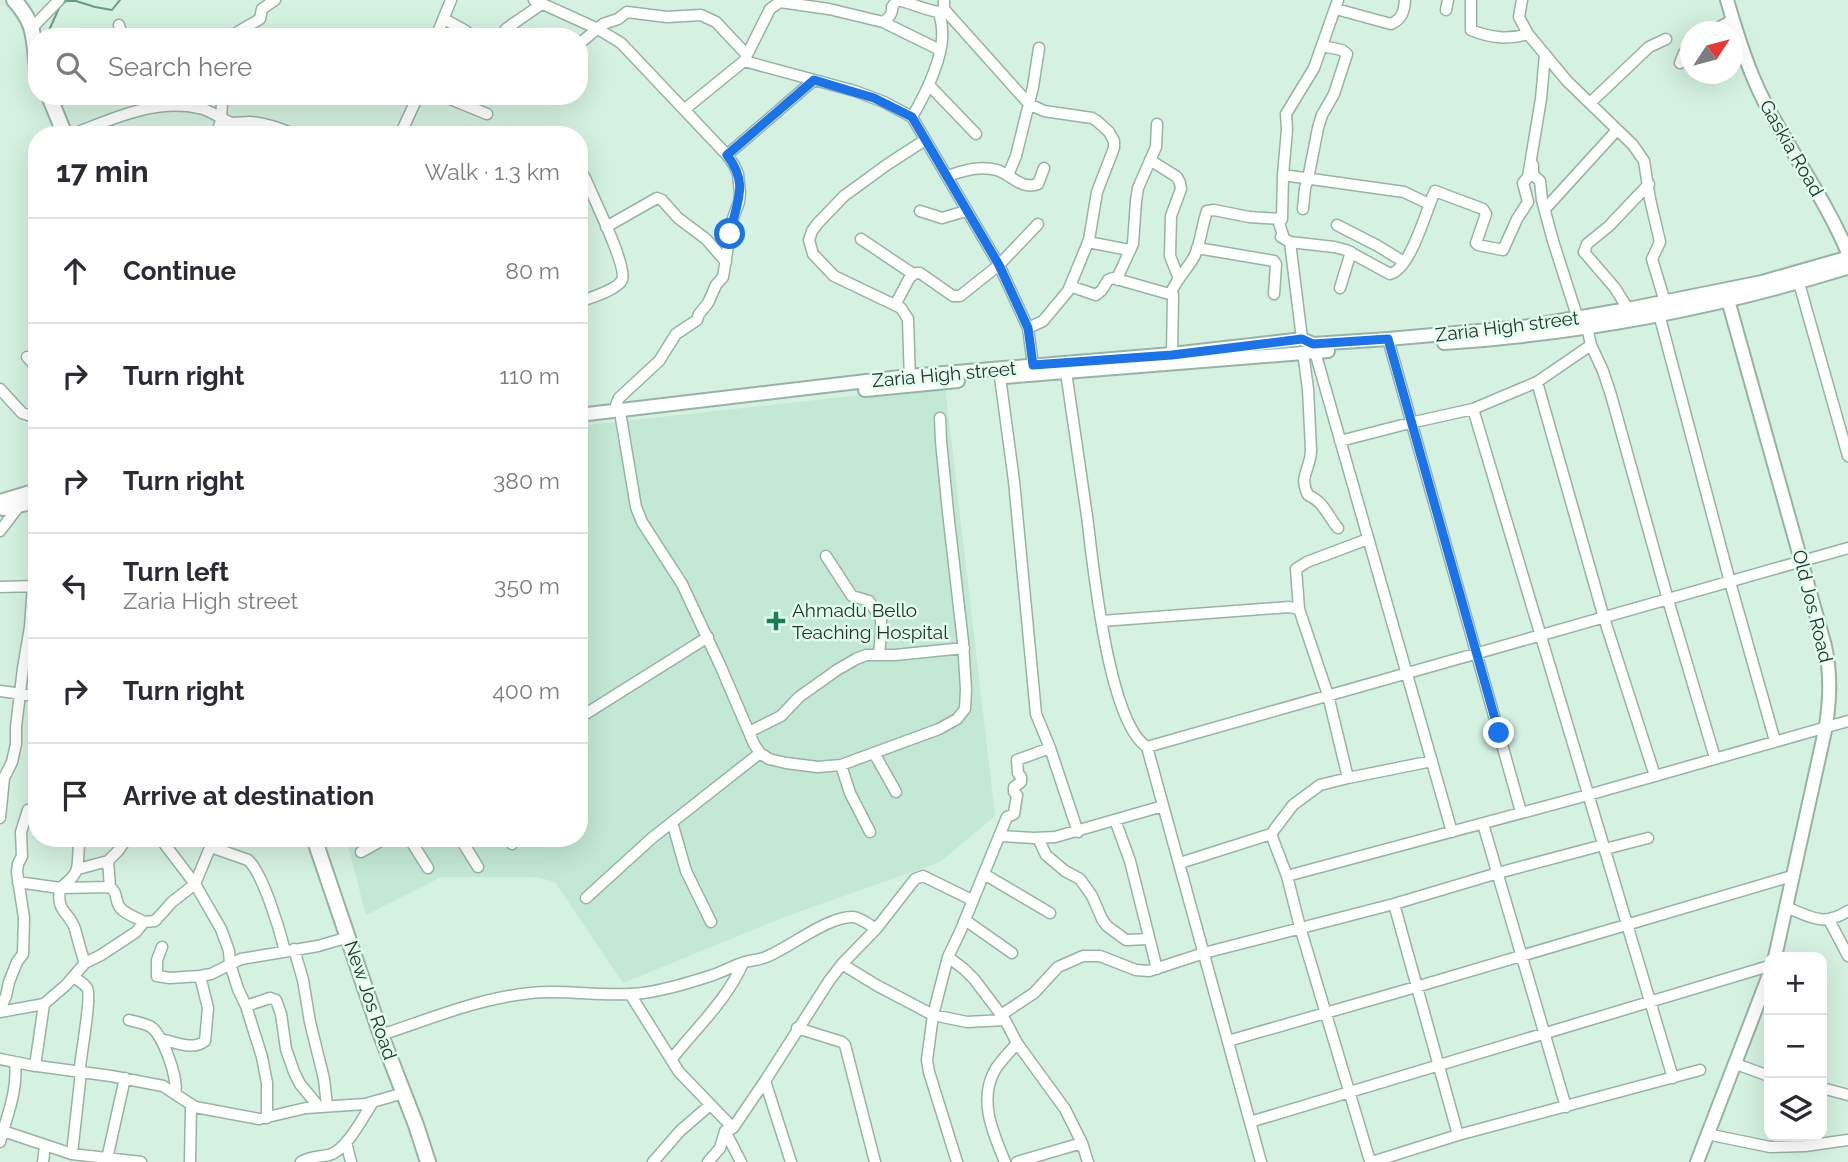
<!DOCTYPE html>
<html lang="en">
<head>
<meta charset="utf-8">
<style>
  :root { --surface:#fff; --page:#f7f7f7; --text:#2b2b33; --muted:#7c7c81; --line:#e1e1e2 }
  body { margin:0; font-family:Raleway,sans-serif; background:var(--page); color:var(--text) }
  .controls { position:absolute; right:21px; bottom:21px; display:grid; overflow:hidden; border-radius:14px; box-shadow:0 7px 28px #0002 }
  .controls button { width:63px; height:63px; display:grid; place-items:center; padding:0; border:0; border-bottom:2px solid var(--line); background:var(--surface); color:var(--text); font:35px sans-serif }
  .compass { position:absolute; left:1680px; top:21px; width:63px; height:63px; border-radius:50%; background:var(--surface); box-shadow:0 7px 28px #0002; rotate:54deg }
  .stop { position:absolute; width:21px; height:21px; margin:-16px; border:5px solid #1a73e8; border-radius:50%; background:#fff }
  .stop.end { background:#1a73e8; border-color:#fff; box-shadow:0 2px 7px #0008 }
  .list { margin:0; padding:0; list-style:none }
  h2 { display:flex; justify-content:space-between; align-items:center; height:91px; margin:0; padding:0 28px; font-size:30px }
  h2 small { font-size:23px; font-weight:400; color:var(--muted) }
  .list li { display:grid; grid-template-columns:46px 1fr auto; gap:21px; align-items:center; box-sizing:border-box; height:105px; padding:0 28px; border-top:2px solid var(--line) }
  .list b { display:block; font-size:26px; white-space:nowrap }
  .list p { margin:0; font-size:23px; white-space:nowrap; color:var(--muted) }
  .list em { font-size:23px; font-style:normal; color:var(--muted) }
  .icon { flex:none; width:38px; height:38px; fill:none; stroke:currentColor; stroke-width:2; stroke-linecap:round; stroke-linejoin:round }
  .map { position:relative; flex:none; width:1848px; height:1162px; overflow:hidden }
  .search { position:absolute; background:var(--surface); box-shadow:0 7px 28px #0002; left:28px; top:28px; width:560px; height:77px; display:flex; align-items:center; gap:18px; box-sizing:border-box; padding:0 24px; border-radius:28px; color:var(--muted); font-size:26px }
  .panel { position:absolute; background:var(--surface); box-shadow:0 7px 28px #0002; left:28px; top:126px; width:560px; height:721px; border-radius:28px }
  .map>svg:first-child { display:block }
  .built { fill:#c3e8d5 }
  .lines { fill:none; stroke-linecap:round; stroke-linejoin:round }
  .stream { stroke:#689d83; stroke-width:2 }
  .minor-casing { stroke:#97b3a4; stroke-width:13 }
  .major-casing { stroke:#97b3a4; stroke-width:16 }
  .highway-casing { stroke:#97b3a4; stroke-width:18 }
  .minor { stroke:#fff; stroke-width:10 }
  .major { stroke:#fff; stroke-width:12 }
  .highway { stroke:#fff; stroke-width:14 }
  .route { stroke:#1a73e8; stroke-width:9 }
  .poi-dot { fill:#197e58; stroke:#e1ffef; stroke-width:2.5 }
  .labels { text-anchor:middle; dominant-baseline:central; stroke-width:5; stroke-linejoin:round; paint-order:stroke }
  .street-label { font-size:19px; fill:#28332e; stroke:#e1ffef }
  .poi-label { font-size:19px; fill:#28332e; stroke:#e1ffef; text-anchor:start }
</style>
</head>
<body>
<div class="map">
<svg width="1848" height="1162" viewBox="0 0 1848 1162">
  <rect width="100%" height="100%" fill="#d4f1e1"/>
  <!-- built -->
  <path class="built" d="M945,386L995,816L940,862L784,917L623,983L555,882L537,877H441L366,915L346,838H579V426Z"/>
  <g class="lines">
    <!-- stream -->
    <path class="stream" d="M46,37L60,6L66,1H76L95,7L112,10L120,0"/>
    <!-- minor casing -->
    <g class="minor-casing">
      <path id="minor" d="M534,0L598,29L621,43L727,155L734,165L738,174L740,193L739,202L732,221L723,277L716,285L708,303L699,314L697,320L676,334L659,361L619,398L616,405L617,411
        M1471,0V30C1491,38 1508,40 1528,34
        M1522,0L1519,17L1528,34L1567,81L1633,145L1644,161L1650,199L1660,242L1652,259L1665,302
        M944,9L1029,104L1044,111L1092,118L1097,121L1109,132L1114,141V148L1097,192L1089,240L1068,291L1043,321L1028,328
        M1336,9L1391,24C1402,19 1404,12 1405,0
        M1446,10L1448,0
        M444,19L464,30L473,37
        M883,22C889,18 893,14 892,7L897,0C912,3 924,10 939,12
        M119,25L123,37
        M32,28L59,0
        M507,28L523,37
        M1711,32L1732,20
        M229,37L260,19L262,9L275,0
        M436,37L451,0
        M499,37L507,28L542,4
        M579,44L603,24L618,19L627,12L667,17L701,15L716,22L747,55
        M744,61L855,91L884,102L912,117L999,265L1028,328L1033,365
        M1680,63L1684,53L1690,46
        M929,85L976,134
        M443,96L487,114
        M1590,103L1649,47L1666,39
        M685,109L744,61L770,9L780,2L829,9L883,22L940,50
        M912,117C925,95 945,55 942,29C942,23 940,18 939,12L944,9V0
        M70,135C111,120 154,98 199,108C212,110 222,121 233,123C238,123 244,122 249,122C264,122 282,129 296,135
        M215,135C224,121 220,112 223,96
        M400,135L418,96
        M727,155L814,80
        M1150,160L1177,177L1180,183L1181,189L1171,216L1170,256L1179,279
        M1533,165V175L1540,181L1542,200L1553,241L1578,319
        M579,170L585,178C592,195 628,267 622,280C617,290 590,298 579,302
        M1008,175L1016,156L1033,87L1039,48
        M1283,175L1404,192L1429,204
        M947,176C964,171 979,165 997,170C1012,175 1021,190 1038,184L1044,168
        M1303,209L1305,188L1308,179L1318,128L1322,115L1334,94L1347,54L1342,50L1322,46
        M1545,209L1617,130
        M920,211L942,218L966,211
        M1337,225L1378,246L1404,262
        M606,227L657,198L662,200L678,218L706,239L726,262
        M861,239L913,274
        M1088,242L1129,250
        M1290,242L1334,247L1346,250L1390,274C1411,269 1426,210 1435,191L1483,209L1486,214L1476,243L1478,245L1503,250L1517,219L1528,202L1523,183L1528,177L1541,99L1545,54
        M1197,248L1274,261L1276,264L1274,294
        M1118,280L1119,274L1133,244L1136,201L1138,188L1156,147L1157,124
        M1799,283L1848,456
        M1070,286L1096,295L1102,290L1108,280L1113,278L1173,295
        M1340,288L1351,252
        M895,305L910,277L916,273H920L953,296H960L999,265L1038,224
        M1628,309L1615,288L1584,252L1587,244L1609,226L1649,184
        M1659,314L1730,582L1775,741
        M1302,339L1290,242L1281,237L1283,235L1279,223L1282,219L1283,175L1287,130L1286,114L1314,68L1338,0
        M1388,339L1521,812
        M1591,345L1603,371L1611,395L1668,600L1715,758
        M1303,352L1308,389L1311,450C1311,469 1298,476 1308,495C1324,502 1327,515 1338,528
        M1315,352L1452,832
        M1172,354L1173,295L1171,293C1176,279 1188,269 1195,255C1201,241 1202,225 1207,211L1214,210L1249,217L1282,219
        M27,357L37,368
        M1066,372C1073,420 1080,468 1087,516C1093,564 1108,722 1147,747L1261,1162
        M1000,377L1014,481L1036,714L1050,748L1078,832
        M910,381L908,319L901,308L834,276L813,254L809,240L812,231L818,223L844,196L888,164L925,140
        M1537,382L1604,618L1655,776
        M0,389L22,413L37,418
        M1473,409L1673,1078
        M621,418L636,507L642,522L682,584L720,665L754,744L760,753L769,759L786,763L818,767L841,765L939,729L957,719L965,709L966,689L963,642L948,512L941,441L940,418
        M1340,441L1410,423L1473,409L1537,382L1591,345L1587,327
        M0,531L19,506
        M826,556L852,596L869,601L881,619V634L879,654
        M0,587L37,586
        M1102,621L1289,607L1299,609
        M0,691L37,696
        M579,718L708,637
        M749,732L781,716L799,697L837,670L856,659L866,655H895L964,648
        M1147,747L1848,548
        M874,753L896,792
        M841,765L850,793L870,832
        M1348,778L1328,695L1299,609L1296,569L1307,562L1368,539
        M0,818L4,778L12,762L16,744V727L23,668L30,627L33,585L37,581
        M1115,820L1130,861L1157,969
        M672,822L686,871L711,922
        M1483,824L1566,1107
        M1271,834L1287,876L1300,927L1370,1161H1375L1458,1135L1700,1070
        M1000,836L1034,838L1055,837L1163,806
        M80,838C75,865 85,870 60,888C56,913 69,911 75,929C78,940 81,952 85,963
        M214,838L195,884L221,929L229,951L230,964L238,989L246,1006L262,1057L267,1083V1118
        M409,838L428,868
        M460,838L478,867
        M508,838L512,844
        M1038,838L1046,855L1065,871L1080,879L1092,896L1102,919L1107,926L1126,940L1149,939
        M211,847L248,860C263,873 280,931 285,951
        M1605,849L1648,838
        M361,852L386,838
        M108,861L118,851L127,838
        M1180,863L1271,834L1293,805L1320,785L1348,778L1432,761
        M78,869L108,861L110,887
        M984,874L1050,913
        M1287,876L1588,795L1848,721
        M18,882L60,888L110,887C117,893 115,896 118,904C121,913 136,917 144,922
        M586,898L652,838L760,753
        M1394,904L1458,1135
        M1786,907C1811,917 1823,927 1848,911
        M965,920L1012,953
        M1829,920L1848,956
        M162,947L157,960V976L170,978L200,976L211,974L241,959L318,946L349,937
        M294,949L303,980L310,1022L324,1079L327,1106
        M948,957L964,969L974,979L1005,1020L1017,1043L1065,1109L1082,1143L1088,1162
        M842,964L876,985L933,1015L967,1022L1005,1020
        M630,994L679,1072L733,1128
        M246,1006L270,998L276,1000L281,1014L286,1049L294,1072L300,1084L319,1107
        M0,1010L6,996L9,982L17,962L23,954L24,918L17,872L18,864L22,856L21,832L28,810H32L37,802
        M0,1012L44,1004L66,985L85,963L101,955L136,932L144,922L155,921L172,902L195,884L160,838
        M1001,1015L1034,993L1058,967L1083,956H1100L1136,970L1149,971L1204,953L1394,904L1498,873L1603,845
        M129,1020C136,1022 145,1023 151,1027C163,1035 179,1080 175,1093
        M797,1028L842,1042L845,1045L875,1162
        M381,1035C430,1019 479,998 531,993C568,989 606,998 643,993C666,990 688,983 710,976C722,972 733,966 745,962C752,960 759,960 766,957C789,948 828,916 853,917C861,918 870,925 876,929
        M161,1039C174,1042 193,1051 205,1041L208,1008L200,976
        M1228,1041L1416,987L1792,876
        M0,1059L30,1065L111,1076L163,1086L195,1107L259,1119L306,1108L365,1104L404,1093
        M671,1060C696,1028 727,1000 743,963
        M1736,1064L1769,1076
        M35,1066L44,1004
        M765,1081L791,1162
        M1822,1088L1848,1095
        M1250,1122L1769,966
        M3,1131L72,1154L141,1162
        M725,1131L741,1162
        M1707,1134L1770,1147L1805,1146L1848,1140
        M0,1142C7,1115 18,1091 15,1063
        M346,1142L351,1162
        M72,1154L81,1072L80,1067C81,1055 92,995 87,988C85,984 77,980 74,977
        M107,1159L125,1078
        M43,1162L45,1146
        M190,1162L191,1105
        M301,1162C311,1156 319,1157 329,1155C347,1150 363,1117 373,1102
        M653,1162L680,1131L710,1105
        M708,1162L720,1148L725,1131L733,1128L765,1081L829,981L842,964L876,929L915,879L923,876L972,900
        M957,1162L929,1072L927,1060L933,1015L948,957L960,932L1007,817L1014,814L1017,795L1014,792V787L1021,782V777L1018,773L1017,760L1050,748
        M1005,1162C993,1133 978,1100 995,1070C1001,1060 1010,1052 1017,1043
        M1017,1162L1082,1143"/>
    </g>
    <!-- major casing -->
    <g class="major-casing">
      <path id="major" d="M1727,0C1737,34 1748,70 1764,101C1791,153 1826,200 1848,253
        M1728,300L1825,646C1831,674 1830,698 1826,726L1775,957
        M1444,343C1580,334 1717,308 1847,268
        M1004,377L1328,351
        M865,390L958,381
        M579,415L909,376L1172,354L1302,339L1313,344L1388,339L1523,327L1628,309L1762,282L1846,258
        M0,501L37,490
        M3,509L37,502
        M1697,1162L1769,975"/>
    </g>
    <!-- highway casing -->
    <g class="highway-casing">
      <path id="highway" d="M14,0C36,25 33,36 37,68
        M49,96L65,135
        M314,838L381,1035L416,1125L428,1162"/>
    </g>
    <!-- minor -->
    <use href="#minor" class="minor"/>
    <!-- major -->
    <use href="#major" class="major"/>
    <!-- highway -->
    <use href="#highway" class="highway"/>
  </g>
  <g class="lines">
    <!-- route -->
    <path class="route" d="M730,234C736,202 750,185 727,155L814,80L874,98L912,117L999,265L1028,328L1033,365L1172,355L1302,339L1313,344L1388,339L1499,733"/>
  </g>
  <!-- markers -->
  <path class="poi-dot" d="M772.5 610.5h7v7h7v7h-7v7h-7v-7h-7v-7h7z"/>
  <g class="labels">
    <!-- street labels -->
    <g class="street-label">
      <text transform="translate(1792 148) rotate(60)">Gaskia Road</text>
      <text transform="translate(1507 326) rotate(-7)">Zaria High street</text>
      <text transform="translate(944 374) rotate(-5)">Zaria High street</text>
      <text transform="translate(1813 606) rotate(76)">Old Jos Road</text>
      <text transform="translate(371 1000) rotate(71)">New Jos Road</text>
    </g>
    <!-- poi labels -->
    <g class="poi-label">
      <text x="792" y="610">Ahmadu Bello<tspan x="792" dy="22">Teaching Hospital</tspan></text>
    </g>
  </g>
</svg>
<div class="controls">
<button>+</button>
<button>−</button>
<button><svg class="icon" aria-label="layers" viewBox="0 0 24 24"><path d="M12 4l9 5-9 5-9-5zM3 14l9 5 9-5"/></svg></button>
</div>
<svg class="compass" viewBox="-18 -18 36 36"><path d="M0-13l5 13h-10z" fill="#e53935"/><path d="M0 13l5-13h-10z" fill="#7c7c81"/></svg>
<div class="stop" style="left:730px;top:234px"></div>
<div class="stop end" style="left:1499px;top:733px"></div>
<div class="search"><svg class="icon" aria-label="search" viewBox="0 0 24 24"><circle cx="10" cy="10" r="6"/><path d="M15 15l6 6"/></svg>Search here</div>
<section class="panel">
<h2>17 min<small>Walk · 1.3 km</small></h2>
<ul class="list">
<li><svg class="icon" aria-label="ahead" viewBox="0 0 24 24"><path d="M12 20V5M6 11l6-6 6 6"/></svg><div><b>Continue</b></div><em>80 m</em></li>
<li><svg class="icon" aria-label="right" viewBox="0 0 24 24"><path d="M7 20v-9h11M14 6l5 5-5 5"/></svg><div><b>Turn right</b></div><em>110 m</em></li>
<li><svg class="icon" aria-label="right" viewBox="0 0 24 24"><path d="M7 20v-9h11M14 6l5 5-5 5"/></svg><div><b>Turn right</b></div><em>380 m</em></li>
<li><svg class="icon" aria-label="left" viewBox="0 0 24 24"><path d="M17 20v-9H6M10 6l-5 5 5 5"/></svg><div><b>Turn left</b><p>Zaria High street</p></div><em>350 m</em></li>
<li><svg class="icon" aria-label="right" viewBox="0 0 24 24"><path d="M7 20v-9h11M14 6l5 5-5 5"/></svg><div><b>Turn right</b></div><em>400 m</em></li>
<li><svg class="icon" aria-label="arrive" viewBox="0 0 24 24"><path d="M6 21V4h12l-3 4 3 4H6"/></svg><div><b>Arrive at destination</b></div></li>
</ul>
</section>
</div>
</body>
</html>
